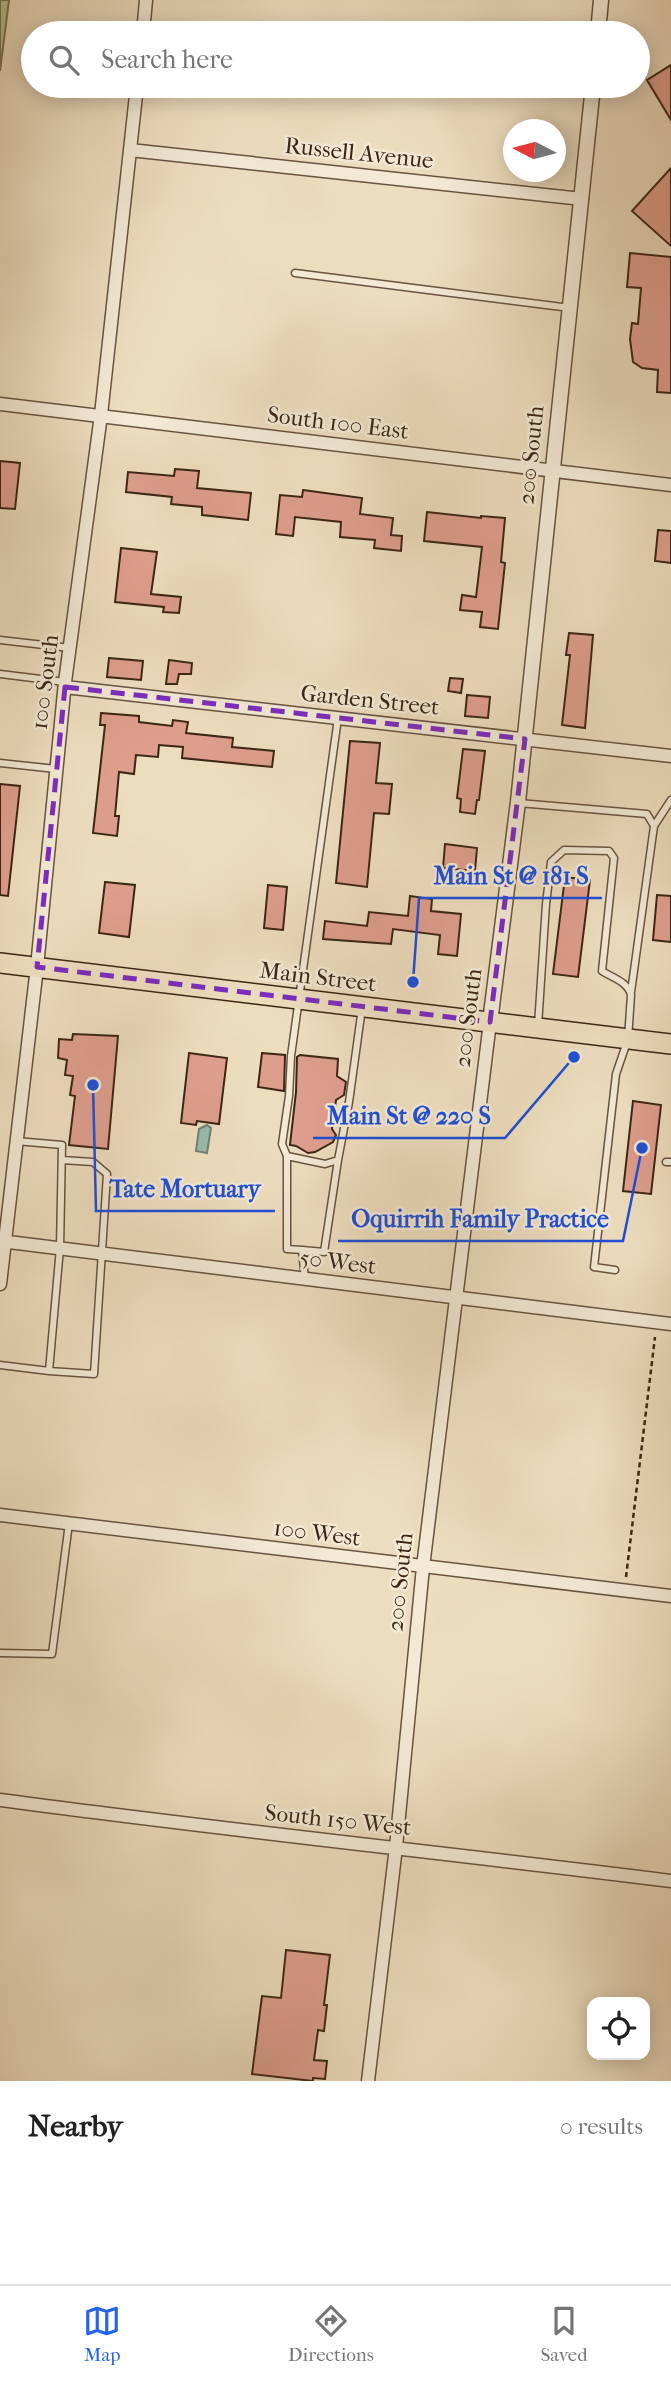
<!DOCTYPE html>
<html lang="en">
<head>
<meta charset="utf-8">
<style>
  :root { --surface:#fff; --page:#f6f6f6; --text:#202124; --muted:#757577; --line:#e0e0e0; --accent:#2563eb }
  body { margin:0; font-family:"IM FELL French Canon",serif; background:var(--page); color:var(--text) }
  .controls { position:absolute; right:21px; bottom:21px; display:grid; overflow:hidden; border-radius:14px; box-shadow:0 4px 18px #0003 }
  .controls button { width:63px; height:63px; display:grid; place-items:center; padding:0; border:0; border-bottom:2px solid var(--line); background:var(--surface); color:var(--text); font:35px sans-serif }
  .compass { position:absolute; left:503px; top:119px; width:63px; height:63px; border-radius:50%; background:var(--surface); box-shadow:0 4px 18px #0003; rotate:276deg }
  .list { margin:0; padding:0; list-style:none }
  h2 { display:flex; justify-content:space-between; align-items:center; height:91px; margin:0; padding:0 28px; font-size:30px }
  h2 small { font-size:23px; font-weight:400; color:var(--muted) }
  .icon { flex:none; width:38px; height:38px; fill:none; stroke:currentColor; stroke-width:2; stroke-linecap:round; stroke-linejoin:round }
  .map { position:relative; flex:none; width:671px; height:2081px; overflow:hidden }
  .search { position:absolute; background:var(--surface); box-shadow:0 4px 18px #0003; left:21px; right:21px; top:21px; height:77px; display:flex; align-items:center; gap:18px; box-sizing:border-box; padding:0 24px; border-radius:38px; color:var(--muted); font-size:26px }
  .sheet { height:203px; background:var(--surface) }
  nav { display:flex; justify-content:space-around; align-items:center; box-sizing:border-box; height:98px; border-top:2px solid var(--line); background:var(--surface); font-size:19px; color:var(--muted) }
  nav a { display:grid; justify-items:center; gap:4px }
  nav .on { color:var(--accent) }
  .map>svg:first-child { display:block }
  .green { fill:#b5c295; stroke:#787454; stroke-width:2 }
  .water { fill:#9abcae; stroke:#748070; stroke-width:2 }
  .building { fill:#de9e8e; stroke:#3c2514; stroke-width:2 }
  .lines { fill:none; stroke-linecap:round; stroke-linejoin:round }
  .service-casing { stroke:#68533f; stroke-width:9 }
  .minor-casing { stroke:#68533f; stroke-width:15 }
  .tertiary-casing { stroke:#68533f; stroke-width:17 }
  .trunk-casing { stroke:#3c2514; stroke-width:22 }
  .path { stroke:#3c2514; stroke-width:2.5; stroke-dasharray:5 3.5; stroke-linecap:butt }
  .service { stroke:#f3e9d5; stroke-width:6 }
  .minor { stroke:#f3e9d5; stroke-width:12 }
  .tertiary { stroke:#f3e9d5; stroke-width:14 }
  .trunk { stroke:#edddbf; stroke-width:19 }
  .marked { fill:none; stroke:#7b2cbf; stroke-width:5; stroke-dasharray:14 9; stroke-linejoin:round }
  .labels { text-anchor:middle; dominant-baseline:central; stroke-width:5; stroke-linejoin:round; paint-order:stroke }
  .street-label { font-size:23px; fill:#3c2514; stroke:#f3e9d5 }
  .leader { fill:none; stroke:#1d4ed8; stroke-width:2.5 }
  .callout-dot { fill:#1d4ed8; stroke:#f3e9d5; stroke-width:2.5 }
  .callout-label { font-size:24px; text-anchor:middle; font-weight:bold; fill:#1d4ed8; stroke:#f3e9d5; stroke-width:5; stroke-linejoin:round; paint-order:stroke }
</style>
</head>
<body>
<div class="map">
<svg width="671" height="2081" viewBox="0 0 671 2081">
  <rect width="100%" height="100%" fill="#edddbf"/>
  <filter id="stains"><feTurbulence type="fractalNoise" baseFrequency=".00286" numOctaves="4"/><feColorMatrix values="0 0 0 0 .2 0 0 0 0 .09 0 0 0 0 .02 0 0 0 .5 -.17"/></filter>
  <radialGradient id="worn" r=".72"><stop offset=".6" stop-color="#630" stop-opacity="0"/><stop offset="1" stop-color="#630" stop-opacity=".3"/></radialGradient>
  <!-- green -->
  <path class="green" d="M0,0H9L0,71Z"/>
  <!-- water -->
  <path class="water" d="M207,1125L211,1128L207,1153L196,1151L199,1129Z"/>
  <!-- building -->
  <path class="building" d="M671,65V120L647,80Z
    M671,168V246L632,211Z
    M630,253L671,257V393L657,392L658,370L642,368L633,362L630,339L632,323L638,324L641,288L627,287Z
    M0,461L20,463L15,509L0,508Z
    M175,469L199,471L197,488L251,493L248,520L202,515V507L171,504L172,497L126,492L128,472L174,476Z
    M303,490L362,498L360,514L393,518L391,535L402,536L401,551L374,548L375,540L340,537L341,522L295,517L293,536L276,534L280,495L302,497Z
    M427,512L481,518V516L505,518L501,562L505,563L498,629L480,627L482,612L460,610L462,595L476,597L482,547L424,541Z
    M658,530L671,531V563L655,561Z
    M121,548L157,552L151,594L181,597L179,613L163,612L164,607L115,602Z
    M569,633L593,635L585,728L562,725L570,655H566Z
    M109,658L143,661L141,680L107,677Z
    M169,660L192,663L191,674H179L177,684H166Z
    M450,678L463,679L461,693L448,691Z
    M467,695L490,697L488,718L465,716Z
    M101,713L139,716V722L172,726L173,720L188,722L186,733L233,738L232,747L274,751L272,767L182,758L183,747L159,745L158,757L136,755L134,774L119,772L115,816H119L117,836L93,833L105,725H100Z
    M350,741L380,743L376,783L392,784L389,814L374,813L367,887L336,883Z
    M463,749L485,751L479,800H477L475,814L460,812L461,799L457,798Z
    M0,784L20,786L8,896L0,895Z
    M445,844L477,848L475,871L443,868Z
    M565,877L590,880L578,977L553,974Z
    M105,882L135,885L129,937L99,933Z
    M268,885L287,887L283,930L264,928Z
    M657,895L671,896V942L653,940Z
    M410,896L432,899L431,911L461,914L457,956L438,954L440,935L393,929L391,944L323,939L325,921L367,926L369,912L408,916Z
    M73,1034L118,1036L108,1149L69,1145L75,1096L70,1095L73,1076L65,1075L67,1060L58,1058L59,1039L72,1040Z
    M189,1053L227,1058L219,1124L197,1121L196,1125L181,1123Z
    M262,1053L285,1055L284,1091L258,1087Z
    M300,1055L338,1059L337,1076L346,1082L344,1095L336,1100L332,1129L336,1135L333,1142L315,1152L308,1153L296,1146L290,1145L296,1092L297,1057Z
    M633,1101L661,1105L651,1194L623,1191Z
    M286,1950L330,1955L324,2005H327L324,2031L318,2030L314,2060L327,2061L325,2079L313,2078V2081L252,2074L262,1996L281,1998Z"/>
  <g class="lines">
    <!-- service casing -->
    <g class="service-casing">
      <path id="service" d="M295,273L570,308
        M0,640L70,648
        M0,674L65,682
        M338,718L291,1056L289,1096L282,1144L287,1156L325,1164L338,1160L349,1102L362,1008
        M0,763L56,769
        M519,803L647,814L654,826L631,992
        M654,826L671,800
        M538,1026L546,904L551,862L564,850L609,851L614,858L602,971C613,978 628,982 631,995L628,1039L616,1074L594,1267L615,1270
        M287,1156V1249L302,1250
        M666,1162H671
        M305,1279L302,1250L324,1252L338,1160
        M0,1365L49,1371L60,1248L62,1145L16,1141
        M49,1371L94,1374L107,1174L93,1162L62,1160
        M0,1653L52,1654L69,1523"/>
    </g>
    <!-- minor casing -->
    <g class="minor-casing">
      <path id="minor" d="M143,33L146,0
        M130,150L582,199
        M0,404L671,485
        M65,687L671,756
        M0,1241L671,1324
        M0,1284L37,967L65,682L101,415L137,86
        M0,1515L671,1596
        M0,1800C223,1830 447,1853 671,1881
        M368,2081L396,1847L423,1567L490,1022"/>
    </g>
    <!-- tertiary casing -->
    <g class="tertiary-casing">
      <path id="tertiary" d="M598,33L601,0
        M490,1022L518,802L593,86"/>
    </g>
    <!-- trunk casing -->
    <g class="trunk-casing">
      <path id="trunk" d="M0,963L671,1044"/>
    </g>
    <!-- path -->
    <path class="path" d="M626,1577L655,1337"/>
    <!-- service -->
    <use href="#service" class="service"/>
    <!-- minor -->
    <use href="#minor" class="minor"/>
    <!-- tertiary -->
    <use href="#tertiary" class="tertiary"/>
    <!-- trunk -->
    <use href="#trunk" class="trunk"/>
  </g>
  <!-- marked area -->
  <path class="marked" d="M65,687L525,739L490,1022L37,967Z"/>
  <g class="labels">
    <!-- street labels -->
    <g class="street-label">
      <text transform="translate(359 153) rotate(6)">Russell Avenue</text>
      <text transform="translate(338 423) rotate(7)">South 100 East</text>
      <text transform="translate(531 455) rotate(-84)">200 South</text>
      <text transform="translate(45 682) rotate(-83)">100 South</text>
      <text transform="translate(370 700) rotate(6)">Garden Street</text>
      <text transform="translate(318 977) rotate(7)">Main Street</text>
      <text transform="translate(468 1018) rotate(-83)">200 South</text>
      <text transform="translate(338 1262) rotate(7)">50 West</text>
      <text transform="translate(317 1533) rotate(7)">100 West</text>
      <text transform="translate(400 1582) rotate(-84)">200 South</text>
      <text transform="translate(338 1820) rotate(6)">South 150 West</text>
    </g>
  </g>
  <!-- callouts -->
  <path class="leader" d="M413 982L419 898H602M574 1057L505 1138H313M93 1085L96 1211H275M642 1148L623 1241H338"/>
  <g class="callout-dot">
    <circle cx="413" cy="982" r="7"/>
    <circle cx="574" cy="1057" r="7"/>
    <circle cx="93" cy="1085" r="7"/>
    <circle cx="642" cy="1148" r="7"/>
  </g>
  <g class="callout-label">
    <text x="511" y="884">Main St @ 181 S</text>
    <text x="409" y="1124">Main St @ 220 S</text>
    <text x="185" y="1197">Tate Mortuary</text>
    <text x="480" y="1227">Oquirrih Family Practice</text>
  </g>
  <rect width="100%" height="100%" filter="url(#stains)"/>
  <rect width="100%" height="100%" fill="url(#worn)"/>
</svg>
<div class="controls">
<button><svg class="icon" aria-label="locate" viewBox="0 0 24 24"><circle cx="12" cy="12" r="6"/><path d="M12 2v4M12 18v4M2 12h4M18 12h4"/></svg></button>
</div>
<svg class="compass" viewBox="-18 -18 36 36"><path d="M0-13l5 13h-10z" fill="#e53935"/><path d="M0 13l5-13h-10z" fill="#757577"/></svg>
<div class="search"><svg class="icon" aria-label="search" viewBox="0 0 24 24"><circle cx="10" cy="10" r="6"/><path d="M15 15l6 6"/></svg>Search here</div>
</div>
<section class="sheet">
<h2>Nearby<small>0 results</small></h2>
<ul class="list">
</ul>
</section>
<nav>
<a class="on"><svg class="icon" aria-label="map" viewBox="0 0 24 24"><path d="M3 6l6-2 6 2 6-2v14l-6 2-6-2-6 2zM9 4v14M15 6v14"/></svg>Map</a>
<a><svg class="icon" aria-label="directions" viewBox="0 0 24 24"><path d="M12 3l9 9-9 9-9-9zM9 14v-3h6M13 9l2 2-2 2"/></svg>Directions</a>
<a><svg class="icon" aria-label="saved" viewBox="0 0 24 24"><path d="M7 4h10v16l-5-4-5 4z"/></svg>Saved</a>
</nav>
</body>
</html>
